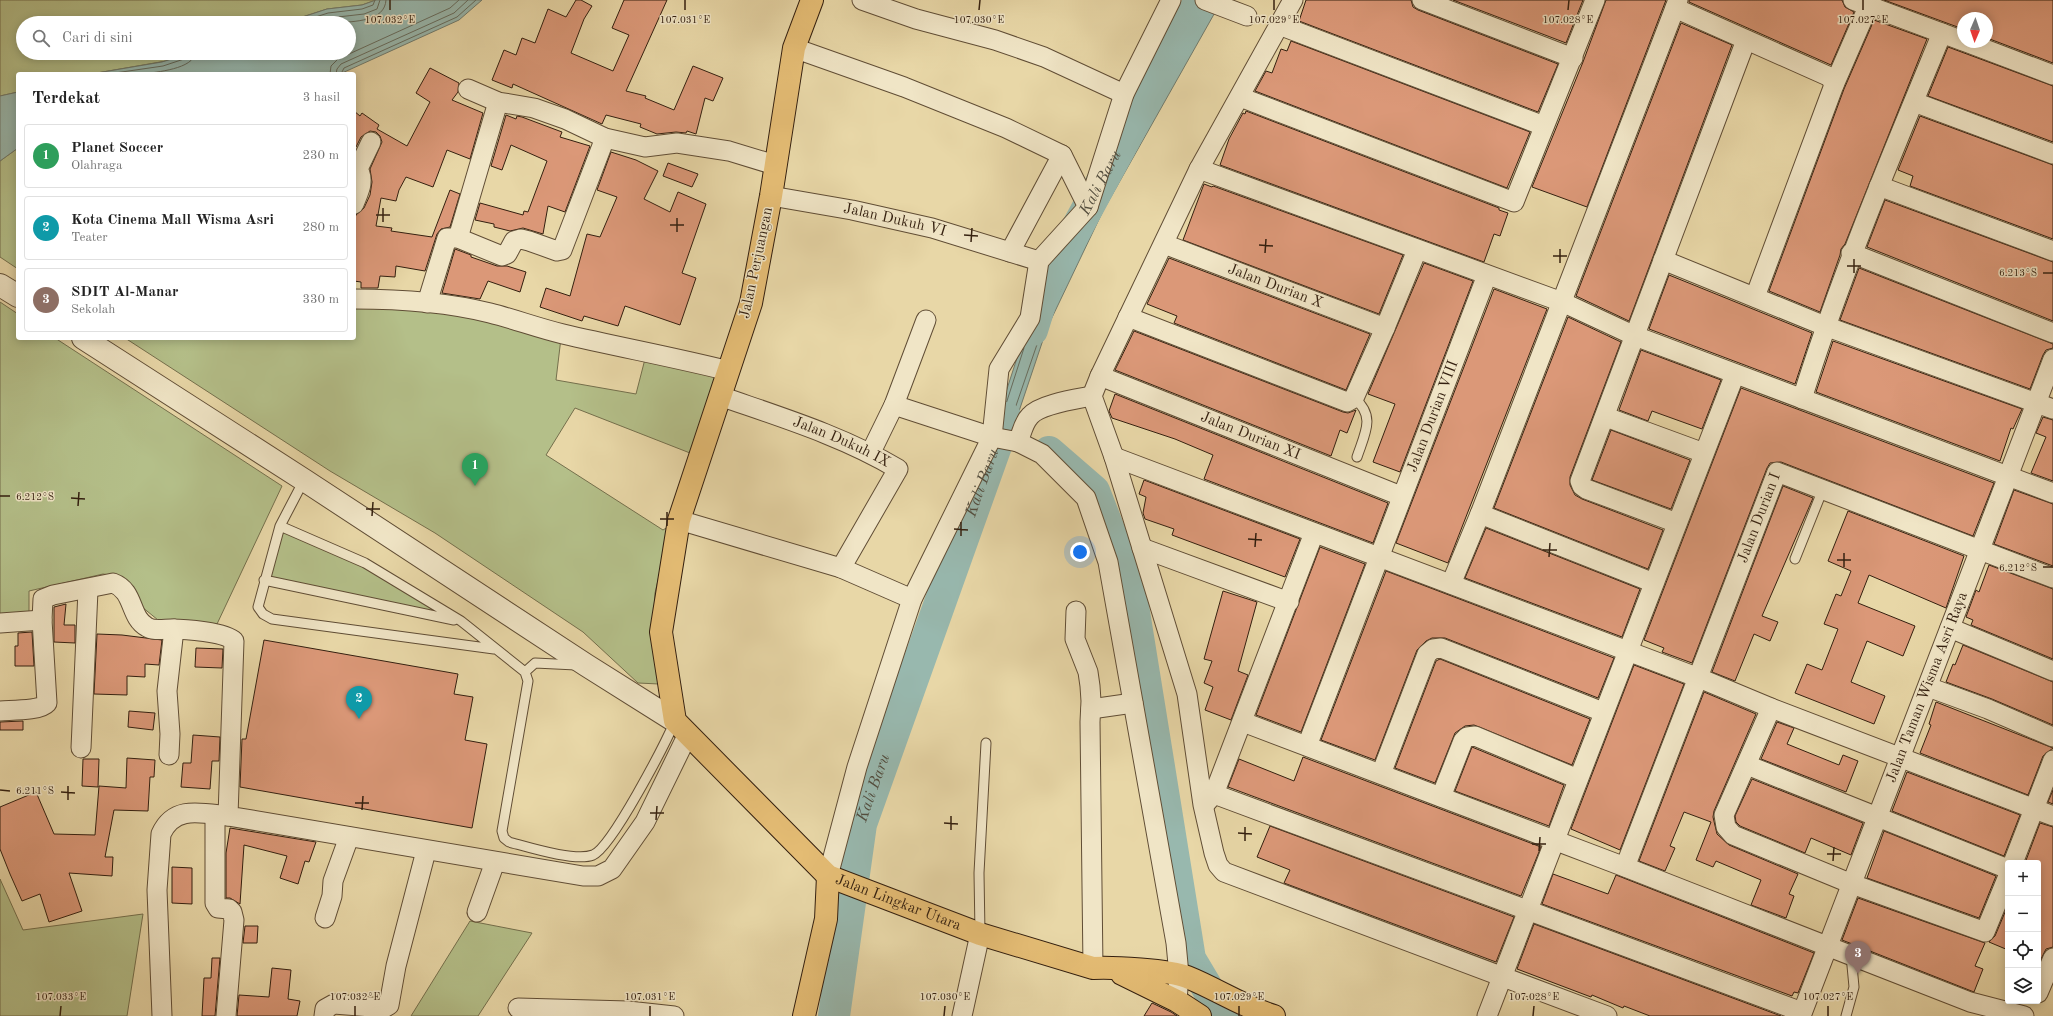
<!DOCTYPE html>
<html lang="id">
<head>
<meta charset="utf-8">
<style>
  :root { --surface:#fff; --page:#f2f2f2; --text:#222; --muted:#767676; --line:#e0e0e0; --accent:#b45309 }
  body { margin:0; font-family:"Old Standard TT",serif; background:var(--page); color:var(--text) }
  .controls { position:absolute; right:12px; bottom:12px; display:grid; overflow:hidden; border-radius:4px; box-shadow:0 2px 10px #0003 }
  .controls button { width:36px; height:36px; display:grid; place-items:center; padding:0; border:0; border-bottom:1px solid var(--line); background:var(--surface); color:var(--text); font:20px sans-serif }
  .compass { position:absolute; left:1957px; top:12px; width:36px; height:36px; border-radius:50%; background:var(--surface); box-shadow:0 2px 10px #0003; rotate:182deg }
  .you { position:absolute; left:1080px; top:552px; width:14px; height:14px; margin:-10px; border:3px solid #fff; border-radius:50%; background:#1a73e8; box-shadow:0 0 0 6px #1a73e833 }
  .badge { display:grid; place-items:center; width:26px; height:26px; border-radius:50%; background:var(--accent); color:#fff; font-size:13px; font-weight:700 }
  .pin { position:absolute; translate:-50% -33px; filter:drop-shadow(0 1px 2px #0008) }
  .pin::after { content:''; position:absolute; top:21px; width:14px; height:12px; background:inherit; clip-path:polygon(0 0,100% 0,50% 100%) }
  .list { margin:0; padding:0; list-style:none }
  h2 { display:flex; justify-content:space-between; align-items:center; height:52px; margin:0; padding:0 16px; font-size:17px }
  h2 small { font-size:13px; font-weight:400; color:var(--muted) }
  .list li { display:grid; grid-template-columns:26px 1fr auto; gap:12px; align-items:center; box-sizing:border-box; height:64px; margin:0 8px 8px; padding:0 8px; border:1px solid var(--line); border-radius:4px }
  .list b { display:block; font-size:15px; white-space:nowrap }
  .list p { margin:0; font-size:13px; white-space:nowrap; color:var(--muted) }
  .list em { font-size:13px; font-style:normal; color:var(--muted) }
  .icon { flex:none; width:22px; height:22px; fill:none; stroke:currentColor; stroke-width:2; stroke-linecap:round; stroke-linejoin:round }
  .map { position:relative; flex:none; width:2053px; height:1016px; overflow:hidden }
  .search { position:absolute; background:var(--surface); box-shadow:0 2px 10px #0003; left:16px; top:16px; width:340px; height:44px; display:flex; align-items:center; gap:10px; box-sizing:border-box; padding:0 14px; border-radius:22px; color:var(--muted); font-size:15px }
  .panel { position:absolute; background:var(--surface); box-shadow:0 2px 10px #0003; left:16px; top:72px; width:340px; height:268px; border-radius:4px }
  .map>svg:first-child { display:block }
  .green { fill:#b4bf89; stroke:#746f4c }
  .water { fill:#98b8ae; stroke:#707b6e }
  .lines { fill:none; stroke-linecap:round; stroke-linejoin:round }
  .shore { stroke:#666c5e; stroke-width:1 }
  .river { stroke:#98b8ae; stroke-width:32 }
  .building { fill:#db9878; stroke:#331f0f }
  .service-casing { stroke:#604d35; stroke-width:11 }
  .minor-casing { stroke:#604d35; stroke-width:21 }
  .tertiary-casing { stroke:#604d35; stroke-width:24 }
  .primary-casing { stroke:#331f0f; stroke-width:24 }
  .service { stroke:#f0e5c6; stroke-width:9 }
  .minor { stroke:#f0e5c6; stroke-width:19 }
  .tertiary { stroke:#f0e5c6; stroke-width:22 }
  .primary { stroke:#e4bc74; stroke-width:22 }
  .ticks { fill:none; stroke:#331f0f; stroke-width:1.5 }
  .labels { text-anchor:middle; dominant-baseline:central; stroke-width:3; stroke-linejoin:round; paint-order:stroke }
  .street-label { font-size:15px; fill:#331f0f; stroke:#f0e5c6 }
  .water-label { font-size:16px; font-style:italic; fill:#514d3f; stroke:#f0e5c6 }
  .ticks-label { font-size:10px; text-anchor:middle; fill:#331f0f; stroke:#f0e5c6; stroke-width:3; stroke-linejoin:round; paint-order:stroke }
</style>
</head>
<body>
<div class="map">
<svg width="2053" height="1016" viewBox="0 0 2053 1016">
  <rect width="100%" height="100%" fill="#e8d7a7"/>
  <filter id="stains"><feTurbulence type="fractalNoise" baseFrequency=".005" numOctaves="4"/><feColorMatrix values="0 0 0 0 .2 0 0 0 0 .09 0 0 0 0 .02 0 0 0 .5 -.17"/></filter>
  <radialGradient id="worn" r=".72"><stop offset=".6" stop-color="#630" stop-opacity="0"/><stop offset="1" stop-color="#630" stop-opacity=".3"/></radialGradient>
  <!-- green -->
  <path class="green" d="M0,0H376L362,5L327,9L284,23H23V53H191L166,61L91,74H18V92L0,96Z
    M18,148V269L0,257V161Z
    M0,302L18,314V338H55L282,486L217,624L158,620L142,607L123,577L103,574L29,591V621L0,623Z
    M354,302L450,310L561,338L556,380L636,394L645,359L718,374L690,453L575,408L546,455L663,530L671,525L655,593L654,629L659,684L638,683L583,632L435,533L330,471L125,338H354Z
    M280,526L365,563L461,621L264,580Z
    M0,879L23,930L143,914L127,1016H0Z
    M470,921L532,933L478,1016H411Z"/>
  <!-- water -->
  <path class="water" d="M376,0H482L459,20L340,74H91L162,62L191,53H349V23H284L327,9L362,5Z
    M1205,0H1222L1103,211L1047,328L1011,435L993,432L1030,318L1088,207L1175,58Z
    M18,92V148L0,161V96Z"/>
  <g class="lines">
    <!-- shore -->
    <path class="shore" d="M1204,11L1181,55L1182,58L1185,57L1210,13
      M297,23L328,13L362,9L373,5L375,0
      M313,23L329,18L364,14L377,9L380,0
      M338,23C354,21 385,22 386,0
      M108,74L163,66L187,58L189,53
      M143,74C156,72 194,69 195,53
      M330,74L331,66L338,59L450,8L459,0
      M336,74L337,69L341,64L454,13L468,0
      M341,74L344,68L457,17L476,0
      M1044,300L1079,233
      M1006,404L1024,348
      M1008,429L1043,327L1099,209L1177,71L1176,69H1173L1107,182"/>
    <!-- river -->
    <g class="river">
      <path id="s1" d="M1032,330L1046,285L1200,0"/>
      <path d="M1049,452L1094,491L1129,581L1190,959L1224,1016"/>
      <path id="s2" d="M834,1016L861,824L1006,418"/>
    </g>
  </g>
  <!-- building -->
  <path class="building" d="M576,0H581L592,6L584,19L571,53L613,71L629,35L612,28L624,0H667L626,91L646,96L645,98L674,110L693,66L723,78L713,101L705,98L696,134L687,131L686,133L676,132L657,134L640,127L641,124L606,115L602,124L513,84L512,88L492,80L504,50L516,55L522,38L535,43L548,9L566,17Z
    M1306,0H1411L1413,7L1418,10L1558,64L1538,112L1299,21Z
    M1453,0H1583L1566,43Z
    M1606,0H1666L1587,207L1532,187L1583,62Z
    M1689,0H1842L1845,7L1854,12L1831,65L1689,2Z
    M1884,0H2053V63L1987,38V18H1963V29Z
    M1874,20L1927,39L1845,244L1841,249L1840,255L1820,312L1769,291L1844,89Z
    M1681,23L1732,45L1629,321L1576,296Z
    M1291,41L1530,132L1507,188L1255,91L1266,71L1272,73L1281,49L1287,51Z
    M1948,47L2053,86V142L1928,96Z
    M430,68L459,83L458,92L452,100L483,113L470,159L447,150L433,187L406,177L399,190L396,201L381,198L376,226L392,228L391,231L432,237L450,190L460,194L450,227L441,229L437,234L425,271L396,266L395,277L380,276L378,288H361V282L354,281V220L356,215L364,208L370,195L372,182L370,169L382,142L380,136L376,132L370,131L361,137L356,147L354,146V111L360,116L362,113L379,125L377,129L407,146L430,102L416,93Z
    M1246,111L1499,208V210L1508,213L1500,236L1494,234L1484,262L1220,165L1229,139L1243,113L1245,114Z
    M506,115L516,119L517,116L522,117L562,132L560,137L590,146L565,212L548,206L543,234L523,228L510,231L494,227V224L475,220L480,203L523,215L524,211L528,212L547,161L511,145L502,170L491,166Z
    M1920,116L2053,165V239L1910,186L1913,176L1898,170Z
    M611,152L636,160L658,171L644,199L670,212L678,192L706,204L682,273L696,278L680,325L625,306L618,326L584,316L582,321L540,307L546,288L570,296L587,234L600,237L617,197L597,190Z
    M668,163L698,174L692,187L663,176Z
    M1204,184L1212,187L1213,186L1403,255L1379,314L1183,240Z
    M1885,200L2053,262V321L1867,247Z
    M455,249L471,255V257L497,266H507L526,272L520,292L488,281L480,299L442,293Z
    M1169,258L1370,334L1346,390L1174,323L1177,316L1147,304Z
    M1424,263L1473,281L1400,472L1373,462L1395,404L1368,394Z
    M1859,268L2053,344V348L2046,350L2043,355L2030,389L1840,320Z
    M1669,275L1812,333L1795,384L1649,329Z
    M1494,289L1547,309L1448,563L1396,543Z
    M1568,317L1621,342L1570,477V485L1575,495L1582,499L1663,530L1648,569L1494,508Z
    M1134,331L1343,412L1348,413L1356,410L1347,433L1340,430L1331,456L1115,370Z
    M1833,341L2022,409L2013,429L2011,428L2000,461L1816,392Z
    M1641,350L1721,380L1702,429L1652,411L1648,421L1619,410Z
    M1741,388L1994,483L1973,536L1781,462L1770,463L1767,468L1692,663L1662,652L1664,648L1644,640Z
    M1115,394L1388,503L1373,543L1204,479L1213,455L1175,439L1112,418L1109,411Z
    M2043,417L2053,420V481L2031,473L2046,437L2036,433Z
    M1611,430L1690,460L1671,509L1592,480Z
    M1144,480L1300,539L1285,577L1172,535L1174,529L1145,519L1143,513L1146,497L1139,494Z
    M1783,486L1813,498L1762,616L1778,622L1770,641L1754,634L1735,681L1712,672Z
    M2014,490L2053,504V566L1994,544Z
    M1848,511L1964,556L1946,608L1869,575L1858,603L1915,626L1903,656L1867,641L1851,682L1885,696L1874,724L1795,693L1807,664L1822,670L1838,629L1824,624L1836,594L1841,596L1851,571L1828,561Z
    M1486,528L1640,589L1622,637L1465,578Z
    M1320,547L1365,564L1301,732L1256,715Z
    M1989,565L2053,589V659L1971,625L1973,620L1966,617L1976,590L1979,592Z
    M1386,571L1614,658L1598,698L1445,638H1432L1426,641L1417,650L1375,760L1321,740Z
    M1223,591L1257,602L1238,671L1248,675L1231,720L1205,710L1213,687L1204,683L1212,661L1204,659Z
    M66,604L64,625H75V643L54,642V607Z
    M32,632L34,666H15V646H18V633Z
    M97,634L122,635L162,640L159,665L145,664V677L127,676V695L94,694Z
    M264,640L458,674L454,694L473,697L465,740L487,744L472,828L240,787L242,739H246Z
    M1963,645L2053,682V725L1992,699L1946,682L1953,664L1955,665Z
    M196,648L223,649L222,668L195,667Z
    M1440,659L1590,719L1572,765L1474,725L1465,726L1455,733L1435,783L1395,768L1436,661Z
    M1634,665L1684,684L1620,850L1571,829Z
    M1704,692L1756,714L1714,811L1713,817L1717,834L1729,845L1798,874L1789,894L1794,896L1786,918L1751,905L1761,880L1716,861L1713,867L1696,860L1711,822L1684,812L1670,846L1675,848L1665,871L1639,861Z
    M1936,702L2053,748L2043,756L2028,795L1920,753L1931,725L1929,724Z
    M129,711L155,713L153,730L128,727Z
    M23,721V730H0V722Z
    M1777,722L1794,728L1787,744L1839,765L1843,755L1858,761L1846,792L1761,759Z
    M193,735L220,737L219,761H212L210,789L181,787L183,763H191Z
    M1472,747L1564,785L1549,826L1455,791Z
    M1303,757L1541,847L1521,896L1228,787L1239,759L1294,781Z
    M127,758L155,760L154,777H150L148,811L114,810L105,857H113L112,876L69,873L82,911L49,922L40,894L22,901L10,874L0,849V807L36,792L54,834L95,835L99,786L126,788Z
    M83,759H99L98,787L82,786Z
    M1907,772L2020,815L2004,856L1892,811Z
    M1752,779L1863,823L1851,855L1811,838L1805,853L1740,826L1736,822L1735,816Z
    M2053,790V804L2048,802Z
    M2040,823L2053,827V947L2046,949L2039,963L2038,863H2025Z
    M1270,826L1514,917L1496,962L1284,883L1290,870L1257,857Z
    M230,828L316,842L309,862L305,861L298,884L280,878L287,856L244,845L240,904L230,898H226V853Z
    M1884,831L1996,876L1979,918L1867,878Z
    M172,867L192,868V904L172,903Z
    M1553,874L1608,894L1616,875L1814,953L1798,993L1794,992L1792,996L1542,904Z
    M1858,898L1985,943L1975,966L1983,969L1974,992L1842,940Z
    M2008,905V950L1989,942L1995,936Z
    M1534,924L1781,1016H1650L1624,1006L1623,1008L1592,995L1591,997L1517,969Z
    M245,926H258L257,943H243Z
    M212,958H220L215,1016H202L204,978H211Z
    M272,968L291,970L288,999L300,1001L297,1016H237L239,995L269,997Z
    M1152,1003L1171,1012L1177,1016H1144Z"/>
  <g class="lines">
    <!-- service casing -->
    <g class="service-casing">
      <path id="service" d="M1354,398C1376,416 1365,433 1357,457
        M304,480L280,526L258,607L263,614L272,619L494,649
        M280,526L365,563L461,621L525,672L528,681L502,831L504,838L509,842C528,847 575,862 593,855C612,847 665,744 675,721
        M1795,559L1823,489
        M264,580L454,620
        M525,672L535,663L576,665
        M980,933L979,873L986,743
        M1846,1016L1854,987L1851,955"/>
    </g>
    <!-- minor casing -->
    <g class="minor-casing">
      <g id="minor">
        <path d="M862,0L916,19L995,40L1044,57L1124,94"/>
        <path d="M1205,0L1247,16"/>
        <path d="M1293,0L1199,169L1100,376L1092,396L1114,457L1187,694L1203,805L1214,853L1218,865L1224,872L1607,1016"/>
        <path d="M1422,0L1573,58"/>
        <path d="M1853,0L1963,41"/>
        <path d="M1675,8L1830,77L1834,85L1755,297"/>
        <path d="M1279,25L1544,126"/>
        <path d="M1966,42L2053,75"/>
        <path d="M794,48L904,87L1006,128L1062,155L1088,207"/>
        <path d="M1834,85L1871,0"/>
        <path d="M468,89L498,102L534,108L565,119L605,138L645,147L677,143L729,151L775,165"/>
        <path d="M1240,97L1514,202L1595,0"/>
        <path d="M1914,102L2053,154"/>
        <path d="M1199,169L1562,302L1635,336L2053,493"/>
        <path d="M1879,186L2053,251"/>
        <path id="s3" d="M771,196L852,210L932,228L1039,261"/>
        <path d="M354,204C359,191 365,182 358,169L371,142"/>
        <path d="M458,238L498,102"/>
        <path id="s4" d="M1164,244L1385,328"/>
        <path d="M1010,252L1062,155"/>
        <path d="M1851,253L2053,333"/>
        <path d="M1663,260L1825,326L2053,409"/>
        <path d="M354,299C398,299 446,302 490,313C514,319 538,328 563,334C618,347 673,357 729,371"/>
        <path d="M427,303L447,238H458L502,256L507,254L514,241L521,239L529,241L557,251L562,250L605,138"/>
        <path d="M1128,317L1347,402L1354,398L1385,328L1417,250"/>
        <path id="s5" d="M1100,376L1401,496"/>
        <path id="s6" d="M720,396C780,417 843,436 898,469L841,568"/>
        <path d="M1802,399C1841,274 1892,154 1942,33"/>
        <path d="M894,405L992,437L1018,442C1022,433 1023,423 1030,416C1040,404 1077,399 1092,396"/>
        <path d="M1606,417L1704,453"/>
        <path d="M1018,442L1042,454L1086,498L1108,562L1176,943L1179,975L1177,1001"/>
        <path d="M871,452L894,405L926,320"/>
        <path d="M1114,457L1699,678L1771,708L2053,816"/>
        <path d="M1480,514L1654,583"/>
        <path d="M679,520L841,568L912,599"/>
        <path d="M1677,523L1586,489L1582,486L1580,481L1746,40"/>
        <path d="M1142,548L1289,602"/>
        <path d="M1451,584L1480,514L1678,0"/>
        <path d="M1076,611L1075,639L1088,672L1090,686L1091,701L1090,722L1093,968"/>
        <path d="M0,623L42,620"/>
        <path d="M1950,628L2053,671"/>
        <path d="M1928,687L1988,709L2053,737"/>
        <path d="M1771,708L1724,815L1726,827L1733,835L1852,884L1985,932L2008,876"/>
        <path d="M1091,709L1133,703"/>
        <path d="M0,711C11,710 40,711 47,703L42,620L43,599L53,595L113,583C135,591 129,617 147,627C153,631 164,629 171,629C185,629 225,632 234,641L228,816L583,876H598L612,869L645,822L688,734"/>
        <path d="M1243,722L1625,867L1970,1002L2024,1016"/>
        <path id="s7" d="M1307,746L1487,275"/>
        <path d="M81,748L88,590"/>
        <path d="M169,755L170,734L167,691L174,629"/>
        <path d="M1747,765L2008,869"/>
        <path d="M1381,774L1427,654L1433,649L1441,648L1603,712"/>
        <path d="M1214,794L1802,1012"/>
        <path d="M1441,797L1463,741L1467,737L1475,736L1578,779"/>
        <path d="M1206,803L1214,794L1314,533"/>
        <path d="M215,815V903L218,908L229,909L232,912L234,920L226,1016"/>
        <path d="M2013,863L2053,760"/>
        <path id="s8" d="M1625,867L1777,472L2053,578"/>
        <path d="M828,876L857,767L912,599L992,437L999,369L1030,318L1039,261L1088,207L1124,94L1171,0"/>
        <path d="M477,912L495,862"/>
        <path d="M325,918L332,896L333,881L349,837"/>
        <path d="M2038,993L2053,958"/>
        <path d="M518,1008L628,1011L674,1016"/>
        <path d="M162,1016L157,890L161,834C174,805 201,813 228,816"/>
        <path d="M324,1016L325,1009L334,1004L384,1008L389,1005L396,966L426,851"/>
        <path d="M962,1016L980,934"/>
        <path d="M1487,1016L1735,374"/>
        <path id="s9" d="M1801,1016L2053,359"/>
      </g>
    </g>
    <!-- tertiary casing -->
    <g class="tertiary-casing">
      <path id="tertiary" d="M0,285L18,296
        M83,338L304,480L586,665L675,721"/>
    </g>
    <!-- primary casing -->
    <g class="primary-casing">
      <g id="primary">
        <path id="s10" d="M812,0L794,48L771,196L751,303L679,520L661,632L675,721L828,876L980,934L1093,968C1113,967 1169,970 1187,977C1217,989 1243,1007 1274,1016"/>
        <path d="M1122,974L1177,1001L1200,1016"/>
        <path d="M804,1016L826,919L828,876"/>
      </g>
    </g>
    <!-- service -->
    <use href="#service" class="service"/>
    <!-- minor -->
    <use href="#minor" class="minor"/>
    <!-- tertiary -->
    <use href="#tertiary" class="tertiary"/>
    <!-- primary -->
    <use href="#primary" class="primary"/>
  </g>
  <!-- ticks -->
  <path class="ticks" d="M390,10V0M685,10V0M979,10L980,0M1274,10V0M1568,10L1569,0M1863,10V0M376,215H390M383,222V208M670,225H684M677,232V218M964,235L978,236M971,242L972,228M1259,245L1273,246M1265,253L1266,239M1553,256H1567M1560,263V249M1847,266H1861M1854,273V259M2043,273H2053M0,496H10M71,498L85,499M78,506L79,492M366,509H380M372,516L373,502M660,519H674M667,526V512M954,529L968,530M961,536V522M1248,539L1262,540M1255,547L1256,533M1543,550H1557M1549,557L1550,543M1837,560H1851M1844,567V553M2043,567H2053M0,790L10,791M61,792L75,793M68,800V786M355,803H369M362,810L363,796M650,813H664M656,820L657,806M944,823L958,824M951,830V816M1238,833L1252,834M1245,841V827M1532,844H1546M1539,851L1540,837M1827,854H1841M1833,861L1834,847M60,1016L61,1006M355,1016V1006M650,1016V1006M944,1016L945,1006M1239,1016V1006M1533,1016L1534,1006M1828,1016V1006"/>
  <g class="labels">
    <!-- street labels -->
    <g class="street-label">
      <text stroke="none"><textPath href="#s3" startOffset="126">Jalan Dukuh VI</textPath></text>
      <text transform="translate(757 263) rotate(-78)">Jalan Perjuangan</text>
      <text stroke="none"><textPath href="#s4" startOffset="119">Jalan Durian X</textPath></text>
      <text stroke="none"><textPath href="#s7" startOffset="353">Jalan Durian VIII</textPath></text>
      <text stroke="none"><textPath href="#s5" startOffset="162">Jalan Durian XI</textPath></text>
      <text stroke="none"><textPath href="#s6" startOffset="130">Jalan Dukuh IX</textPath></text>
      <text stroke="none"><textPath href="#s8" startOffset="374">Jalan Durian I</textPath></text>
      <text stroke="none"><textPath href="#s9" startOffset="352">Jalan Taman Wisma Asri Raya</textPath></text>
      <text stroke="none"><textPath href="#s10" startOffset="1035">Jalan Lingkar Utara</textPath></text>
    </g>
    <!-- water labels -->
    <g class="water-label">
      <text stroke="none"><textPath href="#s1" startOffset="163">Kali Baru</textPath></text>
      <text stroke="none"><textPath href="#s2" startOffset="556">Kali Baru</textPath></text>
      <text stroke="none"><textPath href="#s2" startOffset="232">Kali Baru</textPath></text>
    </g>
  </g>
  <g class="ticks-label">
    <text x="390" y="23">107.032°E</text>
    <text x="685" y="23">107.031°E</text>
    <text x="979" y="23">107.030°E</text>
    <text x="1274" y="23">107.029°E</text>
    <text x="1568" y="23">107.028°E</text>
    <text x="1863" y="23">107.027°E</text>
    <text x="2018" y="276">6.213°S</text>
    <text x="35" y="500">6.212°S</text>
    <text x="2018" y="571">6.212°S</text>
    <text x="35" y="794">6.211°S</text>
    <text x="61" y="1000">107.033°E</text>
    <text x="355" y="1000">107.032°E</text>
    <text x="650" y="1000">107.031°E</text>
    <text x="945" y="1000">107.030°E</text>
    <text x="1239" y="1000">107.029°E</text>
    <text x="1534" y="1000">107.028°E</text>
    <text x="1828" y="1000">107.027°E</text>
  </g>
  <rect width="100%" height="100%" filter="url(#stains)"/>
  <rect width="100%" height="100%" fill="url(#worn)"/>
</svg>
<div class="controls">
<button>+</button>
<button>−</button>
<button><svg class="icon" aria-label="locate" viewBox="0 0 24 24"><circle cx="12" cy="12" r="6"/><path d="M12 2v4M12 18v4M2 12h4M18 12h4"/></svg></button>
<button><svg class="icon" aria-label="layers" viewBox="0 0 24 24"><path d="M12 4l9 5-9 5-9-5zM3 14l9 5 9-5"/></svg></button>
</div>
<svg class="compass" viewBox="-18 -18 36 36"><path d="M0-13l5 13h-10z" fill="#e53935"/><path d="M0 13l5-13h-10z" fill="#767676"/></svg>
<div class="you"></div>
<div class="pin badge" style="left:475px;top:486px;background:#2e9e5b">1</div>
<div class="pin badge" style="left:359px;top:719px;background:#0f9aa8">2</div>
<div class="pin badge" style="left:1858px;top:974px;background:#8d6e63">3</div>
<div class="search"><svg class="icon" aria-label="search" viewBox="0 0 24 24"><circle cx="10" cy="10" r="6"/><path d="M15 15l6 6"/></svg>Cari di sini</div>
<section class="panel">
<h2>Terdekat<small>3 hasil</small></h2>
<ul class="list">
<li><span class="badge" style="background:#2e9e5b">1</span><div><b>Planet Soccer</b><p>Olahraga</p></div><em>230 m</em></li>
<li><span class="badge" style="background:#0f9aa8">2</span><div><b>Kota Cinema Mall Wisma Asri</b><p>Teater</p></div><em>280 m</em></li>
<li><span class="badge" style="background:#8d6e63">3</span><div><b>SDIT Al-Manar</b><p>Sekolah</p></div><em>330 m</em></li>
</ul>
</section>
</div>
</body>
</html>
